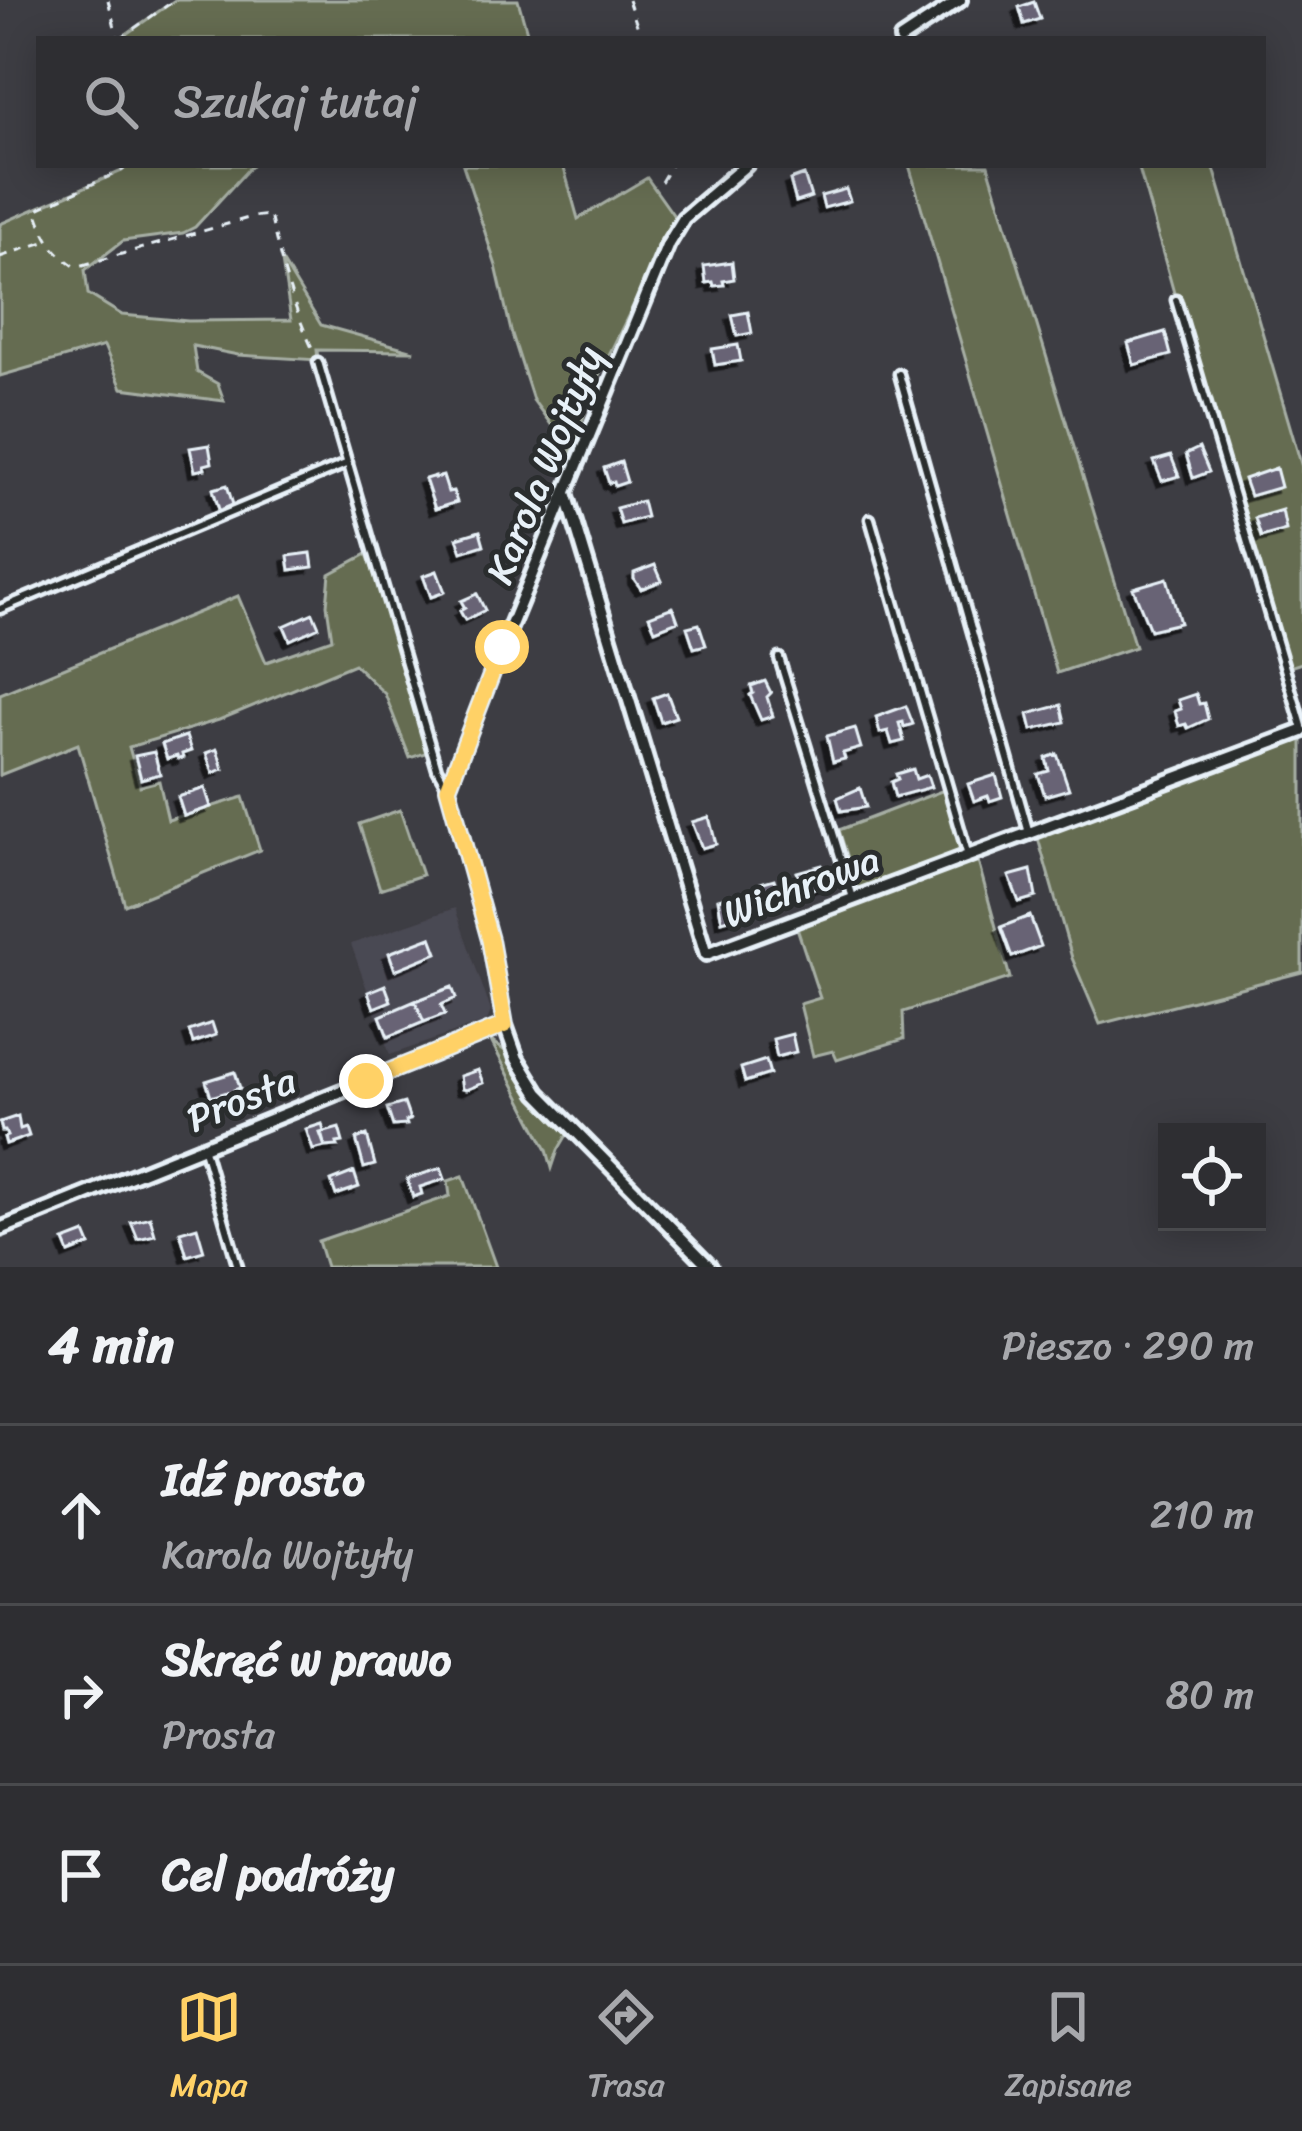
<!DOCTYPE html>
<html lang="pl">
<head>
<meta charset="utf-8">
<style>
  :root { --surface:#2e2e32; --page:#3a3a3e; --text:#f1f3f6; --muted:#a7a8ac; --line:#494a4d; --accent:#ffd166 }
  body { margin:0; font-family:Sriracha,sans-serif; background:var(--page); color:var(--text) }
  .controls { position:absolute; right:36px; bottom:36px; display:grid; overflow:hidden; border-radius:0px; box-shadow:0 6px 30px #0003 }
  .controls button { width:108px; height:108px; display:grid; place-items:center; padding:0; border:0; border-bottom:3px solid var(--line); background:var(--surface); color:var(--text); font:60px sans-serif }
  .stop { position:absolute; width:36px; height:36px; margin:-27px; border:9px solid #ffd166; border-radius:50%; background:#fff }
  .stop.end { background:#ffd166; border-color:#fff; box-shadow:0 3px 12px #0008 }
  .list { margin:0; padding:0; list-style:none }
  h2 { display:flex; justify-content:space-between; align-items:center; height:156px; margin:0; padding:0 48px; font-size:51px }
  h2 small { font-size:39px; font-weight:400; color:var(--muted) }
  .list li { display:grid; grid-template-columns:78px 1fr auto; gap:36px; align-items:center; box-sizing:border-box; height:180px; padding:0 48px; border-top:3px solid var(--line) }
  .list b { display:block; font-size:45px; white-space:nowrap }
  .list p { margin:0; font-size:39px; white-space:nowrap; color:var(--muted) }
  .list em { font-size:39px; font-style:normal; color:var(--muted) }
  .icon { flex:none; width:66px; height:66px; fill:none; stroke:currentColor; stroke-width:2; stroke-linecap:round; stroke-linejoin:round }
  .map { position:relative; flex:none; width:1302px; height:1267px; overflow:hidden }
  .search { position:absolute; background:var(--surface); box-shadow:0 6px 30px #0003; left:36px; right:36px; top:36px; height:132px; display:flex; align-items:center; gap:30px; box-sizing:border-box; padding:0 42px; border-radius:0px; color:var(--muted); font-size:45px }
  .sheet { height:696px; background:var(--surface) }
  nav { display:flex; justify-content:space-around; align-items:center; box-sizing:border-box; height:168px; border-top:3px solid var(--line); background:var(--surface); font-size:33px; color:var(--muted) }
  nav a { display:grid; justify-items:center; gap:6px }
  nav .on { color:var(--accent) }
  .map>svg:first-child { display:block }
  .built { fill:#4a4852 }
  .green { fill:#656c51; stroke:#a6aea4; stroke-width:3 }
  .building { fill:#686374; stroke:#e8f1f8; stroke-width:3; filter:url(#shadow) }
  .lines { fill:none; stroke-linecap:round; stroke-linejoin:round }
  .lane-casing { stroke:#e8f1f8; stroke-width:15 }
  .street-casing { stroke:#e8f1f8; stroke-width:20 }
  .path { stroke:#e8f1f8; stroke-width:3; stroke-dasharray:9 9; stroke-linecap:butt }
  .lane { stroke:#2a2d2e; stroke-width:6 }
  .street { stroke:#2a2d2e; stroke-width:10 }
  .route { stroke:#ffd166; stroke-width:15 }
  .labels { text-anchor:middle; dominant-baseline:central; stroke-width:10; stroke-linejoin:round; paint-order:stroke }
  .street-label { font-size:39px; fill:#e8f1f8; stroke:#2a2d2e }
</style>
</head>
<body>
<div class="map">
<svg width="1302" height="1267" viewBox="0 0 1302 1267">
  <defs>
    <filter id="shadow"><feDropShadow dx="-5.5" dy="5.5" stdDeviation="0" flood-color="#0009"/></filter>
  </defs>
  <rect width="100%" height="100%" fill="#3d3d43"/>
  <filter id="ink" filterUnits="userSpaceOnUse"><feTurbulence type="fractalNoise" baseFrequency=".00833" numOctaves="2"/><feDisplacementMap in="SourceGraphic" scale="24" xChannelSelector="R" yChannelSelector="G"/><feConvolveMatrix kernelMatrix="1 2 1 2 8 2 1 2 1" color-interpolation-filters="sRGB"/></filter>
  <g filter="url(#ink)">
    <!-- built -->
    <path class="built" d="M455,908L491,1011L487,1021L390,1055L351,944Z"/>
    <!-- green -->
    <path class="green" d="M175,0H518L529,39H119Z
      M127,165H252L195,227L183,233L123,241L85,270L88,294L122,315L188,321L291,320L282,261L321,325L414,351L317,350L318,360L238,355L193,346L197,372L218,384L224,401L122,388L104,346L0,376V224L122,171Z
      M463,165H563L578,219L647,178L676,219L593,387L572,453L533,400L511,331L496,266Z
      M909,165H988L1135,647L1057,673Z
      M1138,165H1213L1302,467V663L1280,670Z
      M367,554L386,607L428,752L410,758L385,694L354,664L219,720L129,747L140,786L159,781L168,820L243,797L260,850L125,905L78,744L0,775V694L238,596L266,662L332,639L327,605L330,574Z
      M1302,738V972L1100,1024L1072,958L1037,835Z
      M944,790L961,850L866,889L857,887L839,830Z
      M400,810L422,875L380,889L359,824Z
      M977,858L1010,978L903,1012L904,1039L837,1060L833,1051L813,1056L800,1004L820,998L796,925Z
      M491,1041L508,1053L530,1089L568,1133L558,1150L552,1168L547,1150Z
      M463,1176L496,1267H326L318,1241L450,1196L448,1181Z"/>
    <!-- building -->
    <path class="building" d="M1034,2L1040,19L1024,24L1019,7Z
      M804,175L811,197L796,202L790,180Z
      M846,189L850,201L824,208L821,196Z
      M732,262L734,279L723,281L724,285L714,286L713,282L706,283L704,266Z
      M748,312L752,333L737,336L732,315Z
      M1165,332L1171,355L1134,365L1128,343Z
      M738,345L741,361L715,365L712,349Z
      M209,445L212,463L204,465L205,469L195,471L190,448Z
      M1199,448L1209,472L1193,478L1186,454Z
      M1171,456L1179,476L1162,481L1154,461Z
      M621,462L627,482L615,486L614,482L609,483L604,468Z
      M1276,468L1281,487L1250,496L1244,479Z
      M435,476V478L443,476L448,492L453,491L457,502L435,509L425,479Z
      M227,485L234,508L220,513L213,489Z
      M642,501L646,517L621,524L616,508Z
      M1282,510L1286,530L1261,537L1255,518Z
      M480,531L484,545L462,552L457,538Z
      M311,553L313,567L290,570L288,556Z
      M655,565L662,581L641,589L634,579V573Z
      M437,571L445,592L431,597L423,576Z
      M1167,578L1180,623L1150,630L1133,588Z
      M477,594L485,610L465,620L460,611L465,608L461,601Z
      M673,607L678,621L655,630L649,616Z
      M313,613L319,627L290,640L284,626Z
      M699,624L706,645L694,648L687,627Z
      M765,681L771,693L767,697L773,716L761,720L750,695L753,693L751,686Z
      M667,693L676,717L661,722L653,698Z
      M1196,694L1199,704L1204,703L1208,719L1188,728L1186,724L1179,726L1175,711L1181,709L1178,700Z
      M1061,705L1065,722L1032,730L1028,714Z
      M906,706L913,724L904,727L903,722L899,723L904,741L892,744L888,731L880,733L876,717Z
      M855,728L861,748L843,753L845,759L833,762L827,736Z
      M186,736L191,751L182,754L183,758L178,759L177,756L167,759L162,744Z
      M217,749L223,769L213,773L206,753Z
      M154,752L160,774L141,779L135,756Z
      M1057,754L1069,789L1045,796L1038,774L1049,771L1046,758Z
      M913,769L916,779L927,775L931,787L895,797L891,782L898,779L896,774Z
      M996,775L1002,797L990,801L988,796L974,801L968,784Z
      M205,788L211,807L184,816L178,797Z
      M860,788L866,807L841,811L837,798Z
      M709,817L716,844L702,848L692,822Z
      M822,865L828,884L803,892L797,872Z
      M1031,870L1036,897L1019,902L1009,876Z
      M774,879L781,900L763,905L760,883Z
      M733,895L739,916L722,921L718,899Z
      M1030,916L1041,946L1012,957L1001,927Z
      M431,937L437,953L395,970L389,953Z
      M385,985L391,1001L374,1008L368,992Z
      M452,987L456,998L441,1005L445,1014L424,1022L415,1001Z
      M415,1001L424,1022L388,1037L380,1016Z
      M212,1023L216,1035L193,1043L189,1031Z
      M792,1034L796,1052L777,1057L773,1039Z
      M766,1060L770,1074L745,1082L741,1068Z
      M478,1070L483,1083L466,1090L462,1089L460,1076Z
      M235,1072L240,1088L234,1090L236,1095L229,1098L227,1092L211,1097L206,1081Z
      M404,1103L410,1120L406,1121L407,1125L393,1126L387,1108Z
      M18,1116L20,1129L26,1127L29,1136L6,1144L4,1137L7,1136L5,1131H2L0,1122Z
      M322,1124L324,1132L320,1133L325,1147L313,1150L306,1129Z
      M339,1128L343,1142L337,1143L338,1146L325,1147L321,1133Z
      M367,1135L375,1165L364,1168L356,1139Z
      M441,1168L445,1179L420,1187L422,1194L413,1197L407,1179Z
      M354,1172L359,1187L336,1195L331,1181Z
      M150,1217L155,1235L138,1239L131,1222Z
      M197,1227L204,1251L187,1256L180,1232Z
      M85,1233L90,1245L69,1253L64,1241Z"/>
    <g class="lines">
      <!-- lane casing -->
      <g class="lane-casing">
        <path id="lane" d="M1176,300L1302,726
          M318,362L437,769L446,785
          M899,374L1029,833
          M870,519L968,856
          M0,609L348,463
          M779,658L853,898
          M203,1146L238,1267"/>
      </g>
      <!-- street casing -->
      <g class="street-casing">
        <path id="street" d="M901,39L960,0
          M566,493L706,954L1302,731
          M0,1229L505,1025
          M710,1267L538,1093L517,1059L505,1025L490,940L448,788L502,647L668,244L684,218L746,165"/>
      </g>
      <!-- path -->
      <path class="path" d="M108,0L118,39
        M628,0L642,39
        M119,39L175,0
        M127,165L123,170L36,210C46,239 50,249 76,267L252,217L270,215C281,263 293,308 314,352
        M661,182L671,165
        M0,257L44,242"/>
      <!-- lane -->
      <use href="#lane" class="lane"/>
      <!-- street -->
      <use href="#street" class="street"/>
    </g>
  </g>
  <g class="lines" filter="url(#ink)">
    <!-- route -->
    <path class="route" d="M366,1081L505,1025L490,940L448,788L502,647"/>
  </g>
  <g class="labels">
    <!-- street labels -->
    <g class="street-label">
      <text transform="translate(544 465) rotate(-68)">Karola Wojtyły</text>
      <text transform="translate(801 886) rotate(-21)">Wichrowa</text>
      <text transform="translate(241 1099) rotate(-22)">Prosta</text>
    </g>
  </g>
</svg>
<div class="controls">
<button><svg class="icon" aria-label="locate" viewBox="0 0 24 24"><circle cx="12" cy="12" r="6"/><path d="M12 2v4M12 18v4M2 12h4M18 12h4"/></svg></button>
</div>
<div class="stop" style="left:502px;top:647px"></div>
<div class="stop end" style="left:366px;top:1081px"></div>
<div class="search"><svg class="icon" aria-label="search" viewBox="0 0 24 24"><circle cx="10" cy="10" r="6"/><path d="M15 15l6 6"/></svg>Szukaj tutaj</div>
</div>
<section class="sheet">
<h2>4 min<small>Pieszo · 290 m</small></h2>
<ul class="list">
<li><svg class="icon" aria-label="ahead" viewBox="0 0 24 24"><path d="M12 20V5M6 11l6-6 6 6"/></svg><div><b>Idź prosto</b><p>Karola Wojtyły</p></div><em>210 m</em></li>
<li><svg class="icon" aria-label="right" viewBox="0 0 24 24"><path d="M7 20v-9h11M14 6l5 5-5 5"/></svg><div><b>Skręć w prawo</b><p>Prosta</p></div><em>80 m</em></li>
<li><svg class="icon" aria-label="arrive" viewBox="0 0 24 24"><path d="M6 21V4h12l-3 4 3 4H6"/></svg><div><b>Cel podróży</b></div></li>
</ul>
</section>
<nav>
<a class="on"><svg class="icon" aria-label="map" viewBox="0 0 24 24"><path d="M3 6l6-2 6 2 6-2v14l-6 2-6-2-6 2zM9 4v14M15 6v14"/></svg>Mapa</a>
<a><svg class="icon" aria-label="directions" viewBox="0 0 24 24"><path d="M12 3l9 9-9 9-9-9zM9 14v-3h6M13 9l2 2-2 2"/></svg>Trasa</a>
<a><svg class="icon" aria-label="saved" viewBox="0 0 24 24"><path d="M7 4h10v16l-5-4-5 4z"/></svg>Zapisane</a>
</nav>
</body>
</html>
